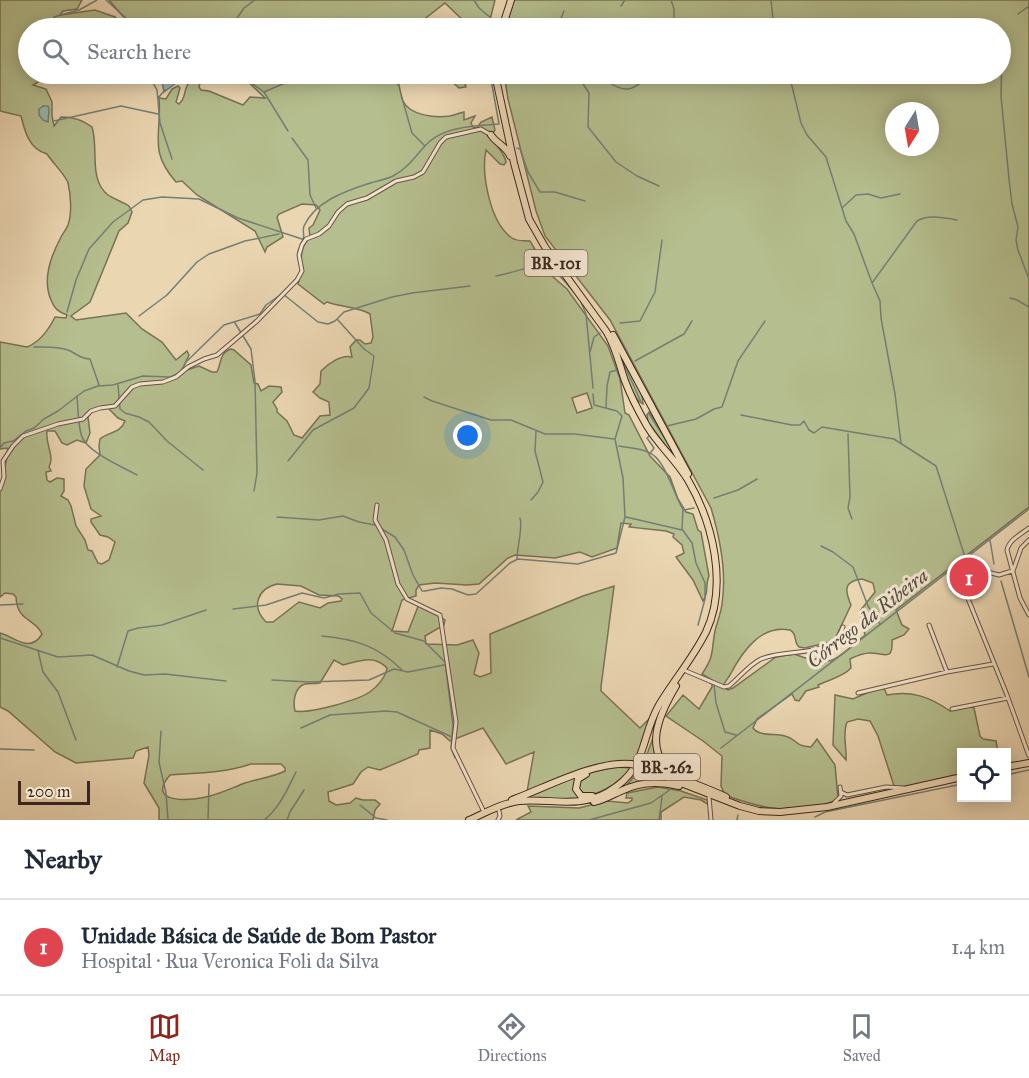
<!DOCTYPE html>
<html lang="en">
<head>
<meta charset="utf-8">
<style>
  :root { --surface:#fff; --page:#f6f6f7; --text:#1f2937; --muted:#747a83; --line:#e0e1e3; --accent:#8f2418 }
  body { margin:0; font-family:"IM FELL Great Primer",serif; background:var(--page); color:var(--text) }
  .controls { position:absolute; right:18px; bottom:18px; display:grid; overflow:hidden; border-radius:0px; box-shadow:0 3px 15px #0003 }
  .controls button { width:54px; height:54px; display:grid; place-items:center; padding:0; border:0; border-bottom:2px solid var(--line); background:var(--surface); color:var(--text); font:30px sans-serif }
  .compass { position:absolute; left:885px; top:102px; width:54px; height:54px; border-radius:50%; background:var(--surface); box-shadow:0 3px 15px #0003; rotate:191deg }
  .scale { position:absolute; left:18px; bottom:15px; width:72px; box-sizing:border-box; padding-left:6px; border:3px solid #3c271f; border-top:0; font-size:16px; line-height:21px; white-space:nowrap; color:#3c271f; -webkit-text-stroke:4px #f2e4cd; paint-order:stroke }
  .you { position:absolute; left:468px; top:436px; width:21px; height:21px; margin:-15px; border:4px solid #fff; border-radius:50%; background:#1a73e8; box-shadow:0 0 0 9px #1a73e833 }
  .badge { display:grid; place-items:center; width:39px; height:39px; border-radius:50%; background:var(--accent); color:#fff; font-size:20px; font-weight:700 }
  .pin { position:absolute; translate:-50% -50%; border:3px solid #fff; box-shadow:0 2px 6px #0006 }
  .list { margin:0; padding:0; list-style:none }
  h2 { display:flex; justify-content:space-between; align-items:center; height:78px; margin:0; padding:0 24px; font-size:26px }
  h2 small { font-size:20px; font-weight:400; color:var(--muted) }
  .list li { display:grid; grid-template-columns:39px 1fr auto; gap:18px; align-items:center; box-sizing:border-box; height:96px; padding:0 24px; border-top:2px solid var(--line) }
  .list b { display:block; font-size:22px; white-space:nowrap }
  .list p { margin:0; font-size:20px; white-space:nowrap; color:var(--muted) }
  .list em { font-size:20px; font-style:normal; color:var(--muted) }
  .icon { flex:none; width:33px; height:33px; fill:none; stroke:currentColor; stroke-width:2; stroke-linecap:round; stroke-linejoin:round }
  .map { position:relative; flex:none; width:1029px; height:820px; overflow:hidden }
  .search { position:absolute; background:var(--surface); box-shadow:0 3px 15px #0003; left:18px; right:18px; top:18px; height:66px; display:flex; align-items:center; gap:15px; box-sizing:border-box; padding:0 21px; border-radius:33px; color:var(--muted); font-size:22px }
  .sheet { height:174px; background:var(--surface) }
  nav { display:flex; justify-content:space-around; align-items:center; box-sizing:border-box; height:84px; border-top:2px solid var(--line); background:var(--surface); font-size:16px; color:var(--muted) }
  nav a { display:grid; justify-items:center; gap:3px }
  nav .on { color:var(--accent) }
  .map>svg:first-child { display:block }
  .green { fill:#b5be8e; stroke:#787256; stroke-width:1.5; fill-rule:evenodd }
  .water { fill:#98b9af; stroke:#737f75; stroke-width:1.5 }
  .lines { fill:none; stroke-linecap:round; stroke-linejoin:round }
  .stream { stroke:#737f75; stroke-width:1.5 }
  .minor-casing { stroke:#685344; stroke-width:5 }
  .highway-casing { stroke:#3c271f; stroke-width:8 }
  .minor { stroke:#f2e4cd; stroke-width:3 }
  .highway { stroke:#ebd6b2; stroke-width:6 }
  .highway-bridge-casing { stroke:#3c271f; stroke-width:8; stroke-linecap:butt }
  .highway-bridge { stroke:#ebd6b2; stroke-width:6 }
  .labels { text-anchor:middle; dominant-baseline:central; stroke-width:6; stroke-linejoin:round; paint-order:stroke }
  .shield { fill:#f2e4cd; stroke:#736053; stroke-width:1.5 }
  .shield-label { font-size:16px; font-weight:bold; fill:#3c271f }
  .water-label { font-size:20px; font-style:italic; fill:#534c43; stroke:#f2e4cd }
</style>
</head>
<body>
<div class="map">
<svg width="1029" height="820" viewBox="0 0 1029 820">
  <rect width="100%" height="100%" fill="#ebd6b2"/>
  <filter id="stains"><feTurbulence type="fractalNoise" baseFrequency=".00333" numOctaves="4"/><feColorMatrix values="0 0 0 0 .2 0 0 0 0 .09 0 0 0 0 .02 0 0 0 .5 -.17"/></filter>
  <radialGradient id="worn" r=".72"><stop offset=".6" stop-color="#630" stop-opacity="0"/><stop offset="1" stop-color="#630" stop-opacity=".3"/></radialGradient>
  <!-- green -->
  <path class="green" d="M0,0H82L77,9L63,11L60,15L95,10L115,17L124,28H28V74H51L33,85L46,89L52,102V116L54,126L61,117C74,117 82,120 92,127C99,148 88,179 108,195C114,199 123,202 129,206L132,212L128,223L119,231L90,302L71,316L76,320L126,313L142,329L162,342L176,360L187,351L189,355L183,368L187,370L199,366L212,372H217C222,362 219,353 231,349L234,350L251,365L254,383L258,384L261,391L269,386L281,387L282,392L273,402L277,409V412L287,421L294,435L302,438L320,416L330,415L329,402L320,398L313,392L320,384L321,371C329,363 342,354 352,357L350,347L356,340H360L365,344L371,343L373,337L370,314C359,307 340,307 327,302L324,304L298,284C304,267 296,251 310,237L309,228L313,225L320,210L316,205L302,204L279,214L277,217L283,237L267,247L265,252L255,231L197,195L182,181L176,182C148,150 162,135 159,98L166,99L172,89L178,86L180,88L176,102L179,104C186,98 183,94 187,86C189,81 193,78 196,74H200L202,77L199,87L201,90L209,91L243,105L250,97L265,98L244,78L246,75L237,74H396C399,82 400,93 403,101C410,116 436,118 450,116C455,115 459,113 464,112V120L475,116L471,123L473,127L477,128L481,122L492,117L495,130L492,134C494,146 504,151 506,162L504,165L500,164L486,150C481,174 490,223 512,238C518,242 524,240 530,241L546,268L552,276L567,289L608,346L620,379L625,413L629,415L650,456L670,477L678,499L686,512L693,514L698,530L701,532L709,576C705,585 709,593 703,601L693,580L676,557L684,553L682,545L673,537L674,534L666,531L629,527L631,524L621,523L617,548L592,557L580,552L555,558L515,555L508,558L479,584L467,585L435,583L419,585L416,590V596L402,600L392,631L408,632L419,604H420L445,620L444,625L425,636L426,644L457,645L473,640L479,653L474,674L480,677L491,673L490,634L583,596L614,586L601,687V691L640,728L651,717L643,745L634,763L617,762L512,799V796L527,792L534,752L506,764L483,728L450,741L442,734L430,730V748L419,750L418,754L380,770L368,767L361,772L353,784L328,792L329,801L336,805L350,803L356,798L363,800H375L380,804L375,810L373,820H159V808L144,783L149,755L148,747L136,751L133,758L76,763L55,752L8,711L0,707V633C15,637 30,654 42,634C35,618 17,622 16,597L13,594L5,593L0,597V491L8,452L7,448L0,449V342L27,347C40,342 49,329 55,317L66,318L67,315C58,312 54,308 51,300C42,279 51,256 61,237C63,233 66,230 68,225C72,214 71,195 68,183C67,177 52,162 47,154C29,149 25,132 21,116L0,111ZM587,393L592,408L577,413L572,398ZM107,407L118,418L125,421C121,433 108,432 100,439L99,446L100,455L86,469L84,486L91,509L101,516L91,519V522L100,535L108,537L115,542L109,560L102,564L98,563L92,551L88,550L85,540L76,526L71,506L68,500L61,496L64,491V479L57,478L50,482L47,480L46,472L51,471L49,467C55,455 45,445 47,431H55L62,443L67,445L77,440L86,443L90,433L88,417L93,410ZM277,584L301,586L319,595L338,596L342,599L341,601L328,603L320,608L299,602L273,622H266C251,607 257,589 277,584ZM334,660L343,665C359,661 374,654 387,668C386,676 378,686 371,691C360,700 309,714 295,711C293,703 294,687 305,684C309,683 315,684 320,683ZM251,764H281L285,768V771C273,777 258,779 245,783C234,787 222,793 210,796C194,801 144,805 170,775C198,773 225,773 251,764Z
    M109,0H495L488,28H471L445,3L422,21L421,25L424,28H402L395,24L389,28H236L238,25C228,20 218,22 210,28H133Z
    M514,0H1029V507L896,610L902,625L909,629L904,635L892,640C893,662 885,653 870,653C863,653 856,656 850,659L851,668C843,677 828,680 818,685L819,687L806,691L799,701L795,700L792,694L757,719L753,728C760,737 775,733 785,736C798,739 793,746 811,747L817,739L835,765L838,798C831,804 825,804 817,806C782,813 757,807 725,795L721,786L722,756L703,741L666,716L683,695L699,709L712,687V680L702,674C715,655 711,651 715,631C717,622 721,613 722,604C727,572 720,538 711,508L610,320L545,236L536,211L508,99L504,74H1000V28H515L508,27L509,15ZM894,111H930V147H894ZM862,579L873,583L875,592L860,611L865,635C859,640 837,661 829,661C827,661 823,658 822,657L811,660L794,654L776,657L733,688L728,690L723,687C724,682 727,680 730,675C742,652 761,624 790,630C798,634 793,642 799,647L805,648L834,641L851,605C845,591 843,581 862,579Z
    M444,74H462L466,87L459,88Z
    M615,343L642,394L643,404C629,398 620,358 615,343Z
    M649,412L671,444L686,473L648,422L647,415Z
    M883,686L887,695C911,690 930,697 950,711L969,707L974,708L980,736L983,739L996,741L998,752H962L961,774L895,789L878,736L870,721L858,719L847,722C842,735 847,747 846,760L833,745L835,695L853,699Z
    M653,738L665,767L704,788L643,765Z
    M616,767L632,768C622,779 591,806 578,788C583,771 600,770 616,767Z
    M641,769L684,787L671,783L623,789Z
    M582,774C570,784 573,790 584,799H524Z
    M658,787L681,791L710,801L709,805L701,800L684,797L661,812V820H516L531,812L528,806L579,808L607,801L628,803L632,800V798H626L627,793Z"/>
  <!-- water -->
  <path class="water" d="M177,74H188L164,92L161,76L174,79L177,77Z
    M43,106H48L49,109L48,122L43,120L39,115V109Z"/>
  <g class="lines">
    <!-- stream -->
    <path class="stream" d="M106,0L129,21L133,28
      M474,0L479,8L491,18L492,28
      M671,0L674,9V28
      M771,0L774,28
      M621,6L625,0
      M1018,14L1029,6
      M48,28L54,17L79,10L97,0
      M230,28L244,8L255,0
      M557,28L564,11
      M1002,48L1001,96L1009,179L1012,204L1018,227L1016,240L1018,250L1029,279
      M148,74L157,90L160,123L172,159
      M239,74L264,92L288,131
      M394,74L398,85
      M556,74C571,79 579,74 594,75C599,75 603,78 607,81C628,96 635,88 653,74
      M789,74L801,123L807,135L826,157L846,221L854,234L872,283L880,301L881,318L895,394L901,443
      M578,76L589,93L588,127L616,162L637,176L659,186
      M264,92L306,74
      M158,98L165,90
      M402,98L412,133L425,146
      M54,121L121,106L158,114
      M292,138L308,160L310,195L316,208
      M517,148L520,149L528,172L540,192H555L585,201
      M842,208L856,195L868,194L881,198L900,194
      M298,252C299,247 302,244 303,240C305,235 302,231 304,226C315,202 343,192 367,184C375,181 385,180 393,176C409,168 417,153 429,142C446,126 477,126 499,124L490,74
      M496,276C543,267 541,250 576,295
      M872,283L917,221C928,214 945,218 957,220
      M283,294L318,322L328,324L335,321L344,312L392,297L412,293L470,286
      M1010,298L1017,300L1029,307
      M581,302L586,314L593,388
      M67,312L76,280L89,249L113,222L143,200L162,197L199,199L238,218L302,239
      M139,316L167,295L197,262L209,254L245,241L279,234
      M235,323L251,349L255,381L257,473L254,491
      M620,323L640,321L655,292L662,240
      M34,347C45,347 56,346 68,350C76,353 80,359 90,359L99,385
      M590,352L594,337L600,333
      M619,353L641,402
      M635,361L684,334L692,321
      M181,371L186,362L224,325L260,314L266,305L283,293
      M118,385L120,409L125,413L139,417L149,422L167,441L203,470
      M607,386L610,372L617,370
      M77,396C78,408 78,422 81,434C84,451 123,467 137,475
      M424,397L432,401L491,420H511L545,434H575L614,439
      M606,407L607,387
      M649,414L674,453
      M741,415L792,425H800L804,421L809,430L814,433L822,427L894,439L936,466L965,557
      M667,426L696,419L714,409L722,407L738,361L765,321
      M848,434L850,497L848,508L852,519
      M649,436L647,438L654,448L651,452
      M619,446C629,448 639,448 648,452C666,459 673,494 683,509L682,529L692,543L696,563L705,583V599L698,625
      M0,448L4,443L13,441L26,431L34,428L44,419L58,411L84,391L98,386L113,385L143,376L170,377L177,374
      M288,461L313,430L354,408L369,388L374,356L364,349L337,319
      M714,498L738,490L757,479
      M531,500L538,492L543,482L535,451L536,431
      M684,510L694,508
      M277,517L319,520L343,516L359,522L375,525
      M626,517L682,530
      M382,529L395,537L404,550L413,575L422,591H425L441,588L452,589L468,595L476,594L510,563L518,559L578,564L616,553L625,517L623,478L615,439L622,416L617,411L594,405L593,394
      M990,540L994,564
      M821,546L833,552L853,567L868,606L880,624
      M517,559C517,547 523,528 520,518
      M1001,581L1029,677
      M0,605L23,604
      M233,609L266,605L302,593L324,598L339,594L360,593L371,613L395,633L424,641L445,662L453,725L451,748L455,758
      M322,636C355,639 378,646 402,670
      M0,638L58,657L92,655L129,671L144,675L165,674L226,681
      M38,651L43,672L58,692L76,740
      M117,667L128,631L138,628L162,625L206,610
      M272,680L309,682L369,680L394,669L408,672L444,665
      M710,683L714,685L716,703L725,732L736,735
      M301,728L330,715L386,711L397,712L452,737
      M161,731L159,762L166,793L168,820
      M721,748L1029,509
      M0,749L34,750
      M1006,775L1029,770
      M360,805L376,818L387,820
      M815,817L825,812L962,784
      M208,820L209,784
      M264,820C279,809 288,788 296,772
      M287,820L290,812L304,790
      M589,820L651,803L674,787
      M659,820L662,797
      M737,820L738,815"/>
    <!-- minor casing -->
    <g class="minor-casing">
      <path id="minor" d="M0,489L4,477L3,461L13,446L23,436L58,424L83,419L91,411L100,408L115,406L132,387L140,384L163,382L176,377L188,367L204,359L217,355L257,321L297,280L302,271L299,255L302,245L306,239L319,234L329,226L338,212L347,204L367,198L396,181L414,177L423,172L440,143L446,137L481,129L491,135
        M377,505L375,520L386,540L398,584L407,599L440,615L456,722L453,748L484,812
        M1029,528C1021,534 1009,540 1007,550L1020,598L1029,615
        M956,569L1007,695L1029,756
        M1013,571L1021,548L1029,540
        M963,584L991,573L999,575L1012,571
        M929,625L947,672
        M686,671L724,687L729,686C739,678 750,664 761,659C783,650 808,655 830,645C837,642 840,634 843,627
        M858,693L947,672L993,664
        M952,709L1008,698
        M841,792L847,795L886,787L904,788
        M709,797L711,820
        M834,803L841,796L840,787
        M498,820L500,816L499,811"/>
    </g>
    <!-- highway casing -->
    <g class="highway-casing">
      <path id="highway" d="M502,28L511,0
        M491,135C496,143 507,147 510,156
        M613,335L688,474
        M676,686C660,713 641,752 675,774C689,783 710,789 726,797
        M1006,767L1029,763
        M645,769L740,806L759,811L780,812L827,807L962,777
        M586,774L578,779L576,789L581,796H592
        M512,800C547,787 594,761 631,764
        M594,802C604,800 612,795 621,791C639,782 659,781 679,786
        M469,820C485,813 502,803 519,801C550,798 579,809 608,792C648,769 640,738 659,705C674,680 693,658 706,632C728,585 713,523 688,480C676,460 659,446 647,426C639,412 631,397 625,381C619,364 616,347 606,331L545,247L529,219L514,163L495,74"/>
    </g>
    <!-- minor -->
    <use href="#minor" class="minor"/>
    <!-- highway -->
    <use href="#highway" class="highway"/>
    <!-- highway-bridge casing -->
    <g class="highway-bridge-casing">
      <path id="highway-bridge" d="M631,764L645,767"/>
    </g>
    <!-- highway-bridge -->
    <use href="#highway-bridge" class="highway-bridge"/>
  </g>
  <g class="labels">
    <!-- shield labels -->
    <g class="shield">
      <rect x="524.5" y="250" width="63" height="26" rx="4.5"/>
      <rect x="634" y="754" width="66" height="26" rx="4.5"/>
    </g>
    <g class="shield-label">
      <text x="556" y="263">BR-101</text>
      <text x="667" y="767">BR-262</text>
    </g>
    <!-- water labels -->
    <g class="water-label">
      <text transform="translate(867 618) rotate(-38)">Córrego da Ribeira</text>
    </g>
  </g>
  <rect width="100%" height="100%" filter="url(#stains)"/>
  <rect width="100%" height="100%" fill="url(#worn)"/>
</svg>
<div class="controls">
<button><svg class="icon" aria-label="locate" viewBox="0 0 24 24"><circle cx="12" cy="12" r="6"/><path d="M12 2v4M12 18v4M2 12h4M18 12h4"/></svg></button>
</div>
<svg class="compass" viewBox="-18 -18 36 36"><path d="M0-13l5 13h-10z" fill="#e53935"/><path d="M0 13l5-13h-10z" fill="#747a83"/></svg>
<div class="scale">200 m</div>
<div class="you"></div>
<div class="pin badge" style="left:969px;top:577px;background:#e0444e">1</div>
<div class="search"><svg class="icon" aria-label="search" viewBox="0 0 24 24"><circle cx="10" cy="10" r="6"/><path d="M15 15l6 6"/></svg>Search here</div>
</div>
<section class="sheet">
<h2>Nearby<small></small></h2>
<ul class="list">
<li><span class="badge" style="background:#e0444e">1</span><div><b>Unidade Básica de Saúde de Bom Pastor</b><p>Hospital · Rua Veronica Foli da Silva</p></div><em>1.4 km</em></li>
</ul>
</section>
<nav>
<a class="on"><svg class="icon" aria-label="map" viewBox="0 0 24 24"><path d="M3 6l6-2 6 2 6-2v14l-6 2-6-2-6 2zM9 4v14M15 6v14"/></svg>Map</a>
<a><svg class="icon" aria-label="directions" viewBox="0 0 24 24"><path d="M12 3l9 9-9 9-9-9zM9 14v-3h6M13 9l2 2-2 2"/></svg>Directions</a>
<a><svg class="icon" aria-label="saved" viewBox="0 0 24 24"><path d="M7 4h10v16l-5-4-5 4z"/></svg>Saved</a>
</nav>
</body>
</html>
